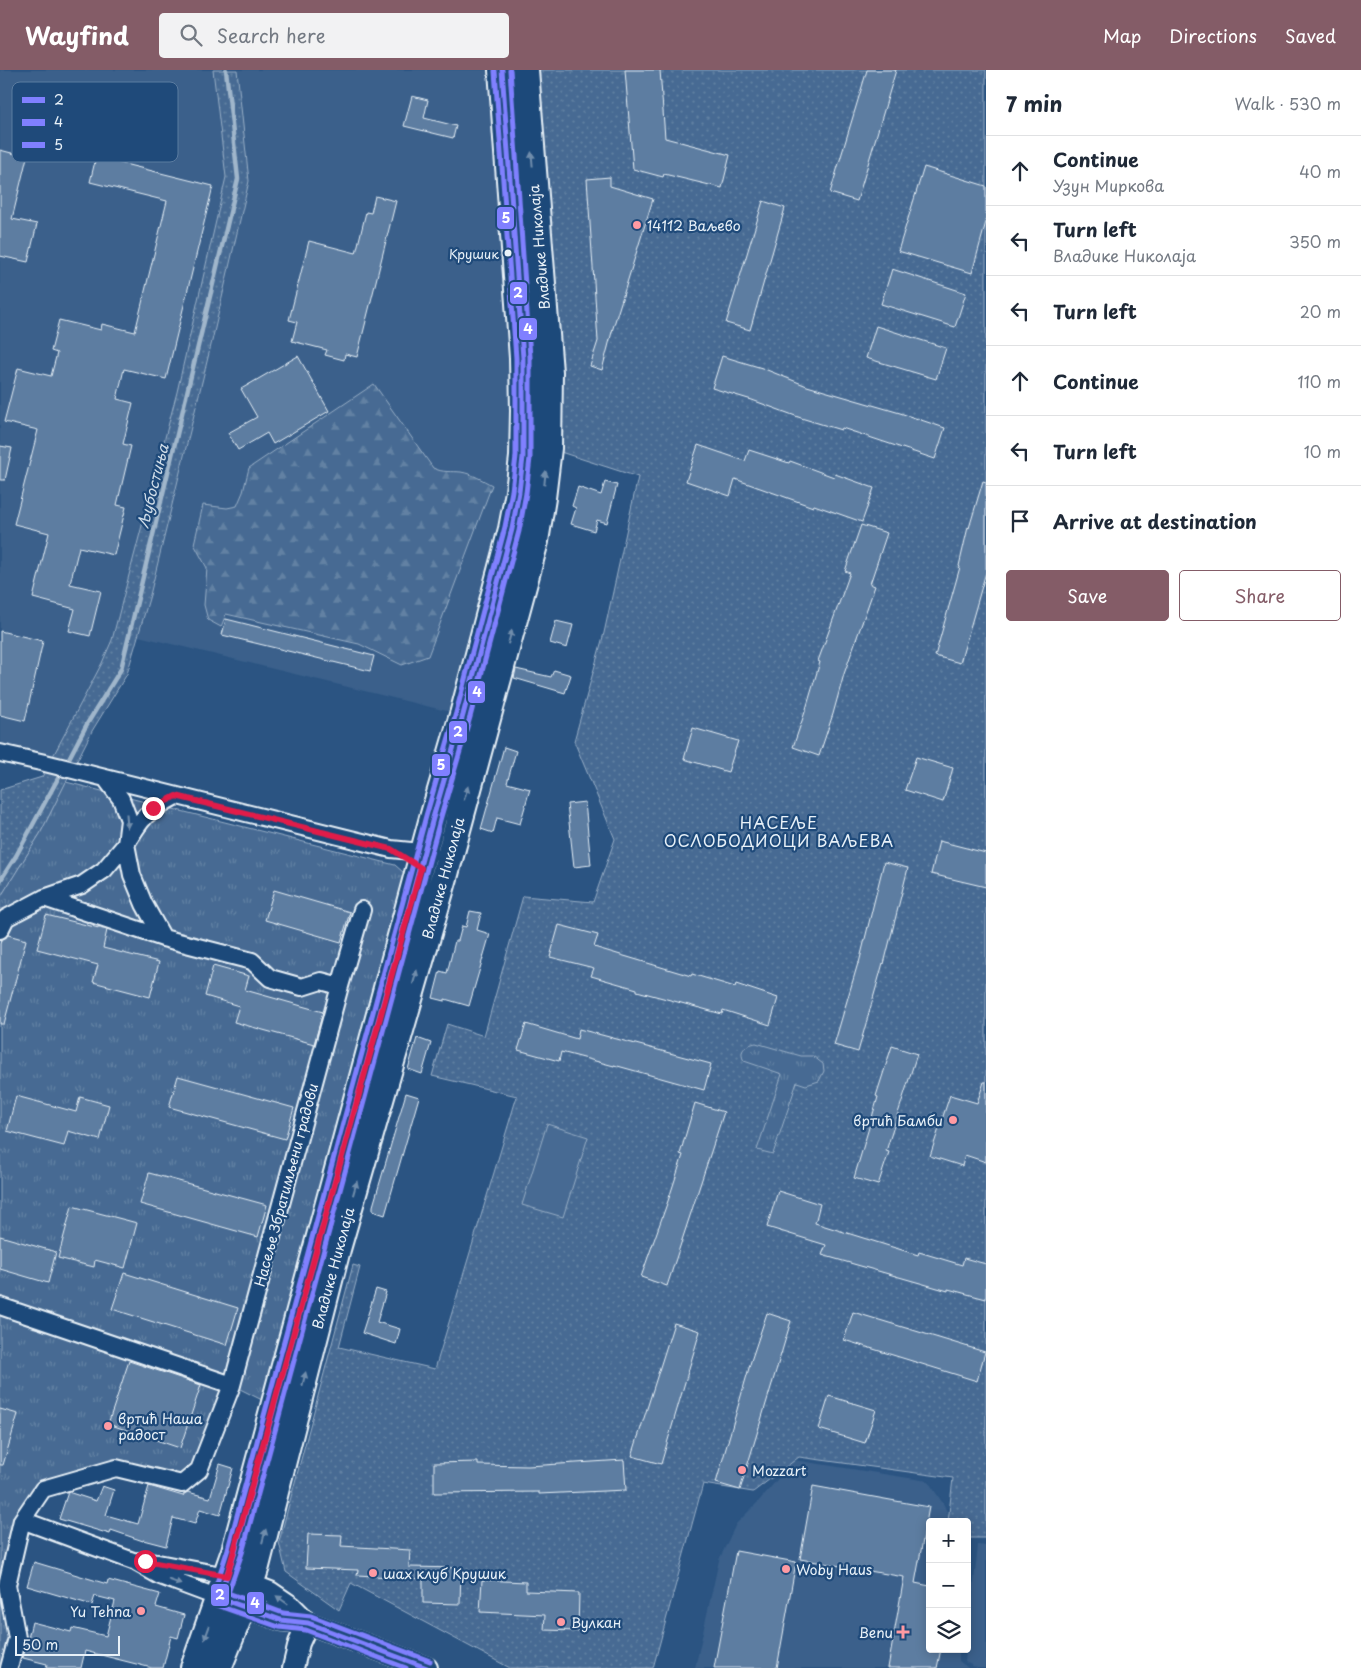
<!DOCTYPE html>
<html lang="en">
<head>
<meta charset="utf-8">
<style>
  :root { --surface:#fff; --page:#f2f2f3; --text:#1f2937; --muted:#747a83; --line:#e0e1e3; --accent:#845c67 }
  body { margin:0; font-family:"Playpen Sans",sans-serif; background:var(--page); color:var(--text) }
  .controls { position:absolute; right:15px; bottom:15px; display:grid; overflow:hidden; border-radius:5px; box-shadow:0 2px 12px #0003 }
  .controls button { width:45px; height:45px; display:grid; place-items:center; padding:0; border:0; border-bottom:1px solid var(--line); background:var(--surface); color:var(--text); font:25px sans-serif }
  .scale { position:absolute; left:15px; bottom:12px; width:105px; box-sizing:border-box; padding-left:5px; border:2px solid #e8f1f8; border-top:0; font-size:14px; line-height:18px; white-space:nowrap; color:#e8f1f8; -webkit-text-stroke:4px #1f4a7a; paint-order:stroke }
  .stop { position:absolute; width:15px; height:15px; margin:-11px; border:4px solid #e11d48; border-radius:50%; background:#fff }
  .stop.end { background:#e11d48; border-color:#fff; box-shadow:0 1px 5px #0008 }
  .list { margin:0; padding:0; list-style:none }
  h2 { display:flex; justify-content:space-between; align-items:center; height:65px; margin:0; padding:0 20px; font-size:21px }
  h2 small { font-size:16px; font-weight:400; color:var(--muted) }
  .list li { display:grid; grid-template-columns:32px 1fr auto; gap:15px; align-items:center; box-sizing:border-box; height:70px; padding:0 20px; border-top:1px solid var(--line) }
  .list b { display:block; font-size:19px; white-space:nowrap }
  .list p { margin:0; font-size:16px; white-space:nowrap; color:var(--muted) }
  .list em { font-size:16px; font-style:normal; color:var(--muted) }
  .actions { display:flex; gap:10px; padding:15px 20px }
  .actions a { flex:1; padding:11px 0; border:1px solid var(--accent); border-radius:5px; text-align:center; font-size:18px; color:var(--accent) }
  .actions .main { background:var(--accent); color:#fff }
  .icon { flex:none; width:28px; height:28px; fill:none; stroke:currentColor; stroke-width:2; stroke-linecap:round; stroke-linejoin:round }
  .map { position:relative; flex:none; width:986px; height:1598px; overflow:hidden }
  header { display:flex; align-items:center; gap:30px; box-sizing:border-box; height:70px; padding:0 25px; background:var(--accent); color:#fff }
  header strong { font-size:24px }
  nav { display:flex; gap:28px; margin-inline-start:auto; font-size:18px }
  .search { width:350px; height:45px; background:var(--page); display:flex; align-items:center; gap:12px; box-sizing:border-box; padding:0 18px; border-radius:5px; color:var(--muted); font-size:19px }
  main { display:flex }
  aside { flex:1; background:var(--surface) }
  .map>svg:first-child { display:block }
  .built { fill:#3a608b }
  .grass { fill:url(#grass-dots); stroke:#98aec6 }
  .forest { fill:url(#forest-firs); stroke:#98aec6 }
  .park { fill:url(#park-tufts); stroke:#98aec6 }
  .pitch { fill:#476b93; stroke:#98aec6 }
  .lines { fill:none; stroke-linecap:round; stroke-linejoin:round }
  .stream { stroke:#a0b6cb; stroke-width:4.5 }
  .building { fill:#5d7da1; stroke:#e8f1f8 }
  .minor-casing { stroke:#e8f1f8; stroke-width:20 }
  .tertiary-casing { stroke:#e8f1f8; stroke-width:24 }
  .primary-casing { stroke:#e8f1f8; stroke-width:30 }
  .minor { stroke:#1f4a7a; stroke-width:16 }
  .tertiary { stroke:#1f4a7a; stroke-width:20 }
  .primary { stroke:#1f4a7a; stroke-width:26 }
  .bus-1-casing { stroke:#1f4a7a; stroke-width:9 }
  .bus-2-casing { stroke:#1f4a7a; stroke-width:9 }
  .bus-3-casing { stroke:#1f4a7a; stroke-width:9 }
  .bus-1 { stroke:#8080ff; stroke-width:5 }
  .bus-2 { stroke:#8080ff; stroke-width:5 }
  .bus-3 { stroke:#8080ff; stroke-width:5 }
  .oneway { fill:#6f8dac }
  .route { stroke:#e11d48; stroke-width:6 }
  .poi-dot { fill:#ff9aa2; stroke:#1f4a7a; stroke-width:2 }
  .bus-dot { fill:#e8f1f8; stroke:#1f4a7a; stroke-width:2 }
  .labels { text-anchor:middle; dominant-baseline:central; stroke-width:4.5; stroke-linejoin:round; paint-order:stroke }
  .bus-label { font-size:13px; fill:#e8f1f8; stroke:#1f4a7a; text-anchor:end }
  .poi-label { font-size:14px; fill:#e8f1f8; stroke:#1f4a7a; text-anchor:start }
  .street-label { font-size:14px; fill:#e8f1f8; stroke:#1f4a7a }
  .water-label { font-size:15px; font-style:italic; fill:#d0dde9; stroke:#1f4a7a }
  .quarter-label { font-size:16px; letter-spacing:1px; fill:#e8f1f8; stroke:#1f4a7a }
  .key { fill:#1f4a7a; stroke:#5b7ca0; stroke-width:1 }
  .key-label { font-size:14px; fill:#e8f1f8 }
  .line-badge { stroke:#1f4a7a; stroke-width:2 }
  .badge-label { font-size:14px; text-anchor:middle; font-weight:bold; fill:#fff }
</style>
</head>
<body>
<header>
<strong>Wayfind</strong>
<div class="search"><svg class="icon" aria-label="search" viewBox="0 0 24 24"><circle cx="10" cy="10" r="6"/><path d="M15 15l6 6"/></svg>Search here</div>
<nav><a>Map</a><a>Directions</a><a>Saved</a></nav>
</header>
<main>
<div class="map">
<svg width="986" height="1598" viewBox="0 0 986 1598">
  <defs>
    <pattern id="grass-dots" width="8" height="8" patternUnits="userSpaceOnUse" patternTransform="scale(1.25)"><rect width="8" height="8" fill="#476b93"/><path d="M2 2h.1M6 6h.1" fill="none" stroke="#6281a3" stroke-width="1.8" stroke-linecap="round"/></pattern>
    <pattern id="forest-firs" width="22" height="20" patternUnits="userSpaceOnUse" patternTransform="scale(1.25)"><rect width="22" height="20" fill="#476b93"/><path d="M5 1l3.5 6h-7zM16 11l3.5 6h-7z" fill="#6281a3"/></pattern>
    <pattern id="park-tufts" width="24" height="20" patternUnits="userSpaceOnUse" patternTransform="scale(1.25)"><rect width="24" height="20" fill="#476b93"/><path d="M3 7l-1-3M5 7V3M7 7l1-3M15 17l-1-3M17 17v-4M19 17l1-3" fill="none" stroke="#6281a3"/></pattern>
  </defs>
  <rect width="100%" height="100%" fill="#2b5482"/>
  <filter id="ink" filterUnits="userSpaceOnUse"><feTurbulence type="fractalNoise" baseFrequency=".02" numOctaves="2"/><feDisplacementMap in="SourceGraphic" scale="10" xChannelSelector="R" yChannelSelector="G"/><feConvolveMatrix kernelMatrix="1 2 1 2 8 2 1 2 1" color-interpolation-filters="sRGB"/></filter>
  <g filter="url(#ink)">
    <!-- built -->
    <path class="built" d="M0,0H502L524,341L463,645L130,564L63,699L0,683Z
      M794,1390L928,1411L944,1435L951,1452H930V1579H959V1591L968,1598H695L719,1490L736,1454L758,1432Z
      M978,1475L986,1476V1598H977L965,1592Z"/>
    <!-- grass -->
    <path class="grass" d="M213,0H237L249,111L212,271L150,525L127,604L92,661L40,764L0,828V720L42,707L102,593L112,570L177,322L226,107Z
      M525,0H986V1468H967V1452H948L953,1408L799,1387L753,1422L703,1414L653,1598H510L351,1513L339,1540L286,1502L279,1472L353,1195L360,1197L339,1277L435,1299L517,1026L432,1006L447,954L484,966L523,826L593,832L615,769L574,671L604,563L638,407L548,378Z"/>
    <!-- forest -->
    <path class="forest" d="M374,314L433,398C443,403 451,401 461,402C473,404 482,410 492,415L428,586L402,595L359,574L226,544L221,557L208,550L204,535L207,498L194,474L203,435L227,438L237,436L243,422L249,398Z"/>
    <!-- park -->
    <path class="park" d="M66,712L395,795L404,803L410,816L266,1332L232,1315L199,1400L182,1414L116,1398L43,1419L7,1515L17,1568L9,1598H0V828L40,764Z
      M756,973L801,986H813L823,994L824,1001L819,1011L806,1015L797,1012L773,1084L757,1080L782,1004L744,991C738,980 746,975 756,973Z"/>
    <!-- pitch -->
    <path class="pitch" d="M547,1054L588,1067L563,1147L522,1135Z"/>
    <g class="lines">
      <!-- stream -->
      <path class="stream" d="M66,694L87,654L121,599L238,109L226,0
        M0,811L16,786L62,701"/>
    </g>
    <!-- building -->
    <path class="building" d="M625,0H660L665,68L730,85L722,118L664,104L663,107L633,99Z
      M867,0H896L857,131L830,123Z
      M412,26L428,30L424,48L456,56L453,68L404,56Z
      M0,80L27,87L12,149L37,154L28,192L0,186Z
      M96,87L213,116L166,309L124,299L117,329L133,333L123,374L131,376L117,435L126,437L114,485L79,477L70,514L101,521L90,566L69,561L75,539L33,528L49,463L14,454L38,360L4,352L18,298L51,306L57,283L51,281L59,250L101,260L102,254L135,262L167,131L90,112Z
      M924,97L986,116V152L972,203L898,181Z
      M610,107V116L653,129L613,258L602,300L590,296L598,271L587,109Z
      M375,126L396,131L357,287L345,284L344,290L325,285L327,280L292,271L297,252L289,250L309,171L356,183L366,142L371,143Z
      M763,131L785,138L750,260L726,253Z
      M892,199L966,223L955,257L881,234Z
      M876,256L946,278L936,309L866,288Z
      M298,286L329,341L273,374L267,363L238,380L228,363L257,347L241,319Z
      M722,286L762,298L807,316L900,343L945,358L935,389L842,358L841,360L801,348L752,330L712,318Z
      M698,375L745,391L749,380L789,393L790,391L834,407L835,404L874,418L862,452L814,435L813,437L735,409L730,426L686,411Z
      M0,376L12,378L5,410H0Z
      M983,411L986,412V502L960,593L935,586L960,497L959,496L968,457L969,458Z
      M605,412L617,415L607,453L597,450L594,461L571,454L576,438L572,436L578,417L601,425Z
      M861,455L887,463L870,514L875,516L844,604L833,644L819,686L793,677L806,639L820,592L818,591L850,503L845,501Z
      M226,549L374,586L370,601L222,565Z
      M556,551L573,555L567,578L550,573Z
      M0,561L43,571L25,651L0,645Z
      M516,599L551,607L554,600L571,605L565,623L514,608Z
      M693,658L738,671L728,702L684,689Z
      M504,677L516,681L507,713L530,719L520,754L497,748L493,763L481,759Z
      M916,687L953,698L943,732L905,720Z
      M585,732L591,795L574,797L567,734Z
      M939,771L986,783V817L931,804Z
      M884,792L908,798L884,894L883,893L858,982L834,975L858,893H859Z
      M274,820L350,842L341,872L265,850Z
      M470,841L481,843L477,860L490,864L469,936L445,929V931L433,928L440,901L447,903L455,871H458L462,856L466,857Z
      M46,845L107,860L103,878L159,892L150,927L93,912L98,895L37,879Z
      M559,855L598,865L594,877L691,906L692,904L735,917L736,914L778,928L770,955L723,940L722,944L637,921V919L591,906L594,898L550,887Z
      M8,865L26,870L4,954H0V874L1,870Z
      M213,896L249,906L245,920L323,942L314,974L234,952L239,936L205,926Z
      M526,954L577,969L579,959L711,994L704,1020L614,995V996L561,982L559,991L518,980Z
      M417,968L431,973L422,1004L408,999Z
      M892,976L917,984L886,1081L889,1082L878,1115L854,1108L878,1027L876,1026Z
      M178,1006L294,1038L285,1069L169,1037Z
      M984,1012H986V1092L965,1085L962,1096L930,1086L950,1025L977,1033Z
      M406,1023L419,1027L385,1145L373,1141V1136Z
      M16,1026L76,1042L80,1027L109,1035L100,1070L68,1061L64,1076L7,1061Z
      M695,1033L724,1042L667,1216L641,1207L669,1128L683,1085L680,1084Z
      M149,1103L267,1135L258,1167L140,1134Z
      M778,1121L820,1134L815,1153L918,1185L919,1182L962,1195L964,1188L986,1194V1229L948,1219V1221L822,1185L826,1175L767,1157Z
      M72,1136L137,1153L125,1198L95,1190L94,1197L58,1188Z
      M0,1166L56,1182L48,1213L0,1199Z
      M124,1203L238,1238L227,1275L112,1239Z
      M376,1219L386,1222L377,1252L400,1259L396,1274L362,1263Z
      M853,1242L985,1282L977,1311L844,1270Z
      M767,1243L791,1251L740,1420L716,1413L751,1291Z
      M674,1253L700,1261L661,1394L632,1386Z
      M129,1291L201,1315L180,1378L108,1354Z
      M829,1326L876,1340L865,1373L819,1359Z
      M0,1339L18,1344L3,1395H0Z
      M624,1390L626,1420L539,1424V1422L434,1423V1393L478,1392V1395L528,1396Z
      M220,1394L233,1398L220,1445L200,1439L195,1454L173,1448L166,1476L143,1470V1471L111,1460L110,1464L59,1449L68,1422L96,1431L102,1416L114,1420L106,1445L138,1454L149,1416L183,1426L184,1424L188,1422L210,1428Z
      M813,1416L929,1437L915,1513L930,1516V1579H941L937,1598H888L904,1507L800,1489Z
      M308,1464L342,1465L341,1476L410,1480L409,1497L461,1498L460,1534L423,1533V1509L357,1505L358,1500L306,1498Z
      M736,1481L796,1492L777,1598H714Z
      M34,1492L107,1514L108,1510L160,1524L156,1537L184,1545L178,1568L171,1566L163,1598H152L85,1581L81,1598H46L47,1594L23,1588L32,1552L71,1562L72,1558L106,1566L115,1531L95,1526L92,1535L27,1516Z
      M482,1510L526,1512V1521L579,1523L578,1561L544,1560L545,1545L480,1542Z"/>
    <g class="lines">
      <!-- minor casing -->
      <g class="minor-casing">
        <path id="minor" d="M0,683L45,693L391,779L431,783
          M106,709L121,729L129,750L126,774C142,747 147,741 176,726
          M126,774L132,805L144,834L163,868
          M44,828L163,868L252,891L270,908L302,917L321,911L340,916L362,840
          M0,860L6,848L44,828L82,815L104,800L126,774
          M0,1236L232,1315
          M22,1450L133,1491L158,1493L227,1506
          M137,1493L160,1506L219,1528
          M9,1598L17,1568L7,1515L22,1450L43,1419L116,1398L182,1414L199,1400L232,1315L340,916"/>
      </g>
      <!-- tertiary casing -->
      <g class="tertiary-casing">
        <path id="tertiary" d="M239,1510L270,1522L292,1537L308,1553L427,1598
          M229,1531L281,1550L308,1553
          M293,1598L299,1573L308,1553"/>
      </g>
      <!-- primary casing -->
      <g class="primary-casing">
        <path id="primary" d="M194,1598L235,1481L433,748L463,645L512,459L519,422L523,387L524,341L523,288L502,0
          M218,1598L243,1536L256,1496L337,1179L445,804L535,471L542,428L548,378L549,302L525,0"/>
      </g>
      <!-- minor -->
      <use href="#minor" class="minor"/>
      <!-- tertiary -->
      <use href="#tertiary" class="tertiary"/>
      <!-- primary -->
      <use href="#primary" class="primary"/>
      <!-- bus-1 casing -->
      <g class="bus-1-casing">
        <path id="bus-1" d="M427,1598L308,1553L281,1550L219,1528L235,1481L433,748L463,645L512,459L519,422L523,387V288L502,0"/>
      </g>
      <!-- bus-2 casing -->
      <g class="bus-2-casing">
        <path id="bus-2" d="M430,1591L311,1546L283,1543L228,1523L242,1483L440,750L470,647L519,461L526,423L530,388V287L510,0"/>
      </g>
      <!-- bus-3 casing -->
      <g class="bus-3-casing">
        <path id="bus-3" d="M406,1598L306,1560L279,1557L216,1535L213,1532L212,1528L228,1479L426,746L456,643L505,457L512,421L516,386V288L495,1"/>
      </g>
      <!-- bus-1 -->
      <use href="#bus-1" class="bus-1"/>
      <!-- bus-2 -->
      <use href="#bus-2" class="bus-2"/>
      <!-- bus-3 -->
      <use href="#bus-3" class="bus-3"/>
    </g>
    <!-- one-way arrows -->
    <defs><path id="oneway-solid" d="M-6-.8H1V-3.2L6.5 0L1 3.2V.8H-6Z" transform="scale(1.25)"/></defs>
    <g class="oneway">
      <use href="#oneway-solid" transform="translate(532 89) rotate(-95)"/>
      <use href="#oneway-solid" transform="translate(545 408) rotate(-84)"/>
      <use href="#oneway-solid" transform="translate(510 567) rotate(-74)"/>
      <use href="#oneway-solid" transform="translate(466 723) rotate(-74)"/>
      <use href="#oneway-solid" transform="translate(127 751) rotate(86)"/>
      <use href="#oneway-solid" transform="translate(415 907) rotate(-74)"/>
      <use href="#oneway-solid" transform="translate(355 1118) rotate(-74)"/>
      <use href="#oneway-solid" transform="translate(304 1309) rotate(-76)"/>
      <use href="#oneway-solid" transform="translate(264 1466) rotate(-75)"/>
      <use href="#oneway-solid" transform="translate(175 1512) rotate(20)"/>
      <use href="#oneway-solid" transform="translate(282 1530) rotate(-145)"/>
      <use href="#oneway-solid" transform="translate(207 1563) rotate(110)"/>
    </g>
  </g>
  <g class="lines" filter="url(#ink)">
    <!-- route -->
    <path class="route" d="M145,1491L227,1506L421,798L391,779L176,726L153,738"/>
  </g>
  <!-- markers -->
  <g class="poi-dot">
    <circle cx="637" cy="155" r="5"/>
    <circle cx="953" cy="1050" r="5"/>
    <circle cx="108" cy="1356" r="5"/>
    <circle cx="742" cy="1400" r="5"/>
    <circle cx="786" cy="1499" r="5"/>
    <circle cx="373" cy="1503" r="5"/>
    <circle cx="141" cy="1541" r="5"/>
    <circle cx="561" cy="1552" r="5"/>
    <path d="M900.5 1554.5h5v5h5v5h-5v5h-5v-5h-5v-5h5z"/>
  </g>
  <circle class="bus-dot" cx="508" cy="183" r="4.5"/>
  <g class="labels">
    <!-- bus labels -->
    <g class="bus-label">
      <text x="499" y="183">Крушик</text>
    </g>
    <!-- poi labels -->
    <g class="poi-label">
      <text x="647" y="155">14112 Ваљево</text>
      <text x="943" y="1050" text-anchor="end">вртић Бамби</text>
      <text x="118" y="1348">вртић Наша<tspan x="118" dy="16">радост</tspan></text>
      <text x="752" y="1400">Mozzart</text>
      <text x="796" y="1499">Woby Haus</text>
      <text x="383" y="1503">шах клуб Крушик</text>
      <text x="131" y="1541" text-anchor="end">Yu Tehna</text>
      <text x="571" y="1552">Вулкан</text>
      <text x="893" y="1562" text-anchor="end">Benu</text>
    </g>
    <!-- street labels -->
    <g class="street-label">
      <text transform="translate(539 177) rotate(-95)">Владике Николаја</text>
      <text transform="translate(443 808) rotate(-75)">Владике Николаја</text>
      <text transform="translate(286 1115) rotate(-75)">Насеље Збратимљени градови</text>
      <text transform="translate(333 1198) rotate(-75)">Владике Николаја</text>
    </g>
    <!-- water labels -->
    <g class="water-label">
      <text transform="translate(152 416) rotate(-76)">Љубостиња</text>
    </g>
    <!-- quarter labels -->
    <g class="quarter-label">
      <text x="779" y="752">НАСЕЉЕ<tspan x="779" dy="18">ОСЛОБОДИОЦИ ВАЉЕВА</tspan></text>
    </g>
  </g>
  <!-- legend -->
  <rect x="12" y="12" width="166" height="80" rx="8" class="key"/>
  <rect x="22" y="27" width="23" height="6" fill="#8080ff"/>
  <rect x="22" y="49" width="23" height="7" fill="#8080ff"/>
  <rect x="22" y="72" width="23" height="6" fill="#8080ff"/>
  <g class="key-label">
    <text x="54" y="35">2</text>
    <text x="54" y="57">4</text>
    <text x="54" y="80">5</text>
  </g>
  <g class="line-badge">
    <rect x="496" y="136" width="19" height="24" rx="5" fill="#8080ff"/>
    <rect x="509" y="211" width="19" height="24" rx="5" fill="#8080ff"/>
    <rect x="518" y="247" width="20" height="24" rx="5" fill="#8080ff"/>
    <rect x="467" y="610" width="19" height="24" rx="5" fill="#8080ff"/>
    <rect x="448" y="650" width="20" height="24" rx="5" fill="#8080ff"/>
    <rect x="431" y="683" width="20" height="24" rx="5" fill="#8080ff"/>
    <rect x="210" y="1513" width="20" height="24" rx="5" fill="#8080ff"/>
    <rect x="246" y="1521" width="19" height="24" rx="5" fill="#8080ff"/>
  </g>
  <g class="badge-label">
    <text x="506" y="153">5</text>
    <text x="518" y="228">2</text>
    <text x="528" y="264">4</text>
    <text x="477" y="627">4</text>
    <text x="458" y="667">2</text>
    <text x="441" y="700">5</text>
    <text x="220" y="1530">2</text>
    <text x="255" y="1538">4</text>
  </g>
</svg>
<div class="controls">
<button>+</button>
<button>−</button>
<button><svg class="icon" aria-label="layers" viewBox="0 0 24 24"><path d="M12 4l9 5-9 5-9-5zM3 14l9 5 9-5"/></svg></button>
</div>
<div class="scale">50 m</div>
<div class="stop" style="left:145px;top:1491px"></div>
<div class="stop end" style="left:153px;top:738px"></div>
</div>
<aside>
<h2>7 min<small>Walk · 530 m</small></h2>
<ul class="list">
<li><svg class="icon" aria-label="ahead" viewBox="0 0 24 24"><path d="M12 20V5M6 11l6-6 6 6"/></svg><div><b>Continue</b><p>Узун Миркова</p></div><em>40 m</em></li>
<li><svg class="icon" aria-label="left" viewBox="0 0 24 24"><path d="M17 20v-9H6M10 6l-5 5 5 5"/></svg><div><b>Turn left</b><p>Владике Николаја</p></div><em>350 m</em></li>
<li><svg class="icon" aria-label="left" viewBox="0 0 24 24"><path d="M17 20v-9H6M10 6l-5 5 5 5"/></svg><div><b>Turn left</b></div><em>20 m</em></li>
<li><svg class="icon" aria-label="ahead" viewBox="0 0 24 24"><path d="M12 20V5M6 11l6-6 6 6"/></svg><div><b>Continue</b></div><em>110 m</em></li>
<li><svg class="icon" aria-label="left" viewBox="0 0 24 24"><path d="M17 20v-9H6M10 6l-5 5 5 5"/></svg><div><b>Turn left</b></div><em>10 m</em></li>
<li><svg class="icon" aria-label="arrive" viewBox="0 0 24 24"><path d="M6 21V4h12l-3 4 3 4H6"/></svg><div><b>Arrive at destination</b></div></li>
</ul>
<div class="actions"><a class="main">Save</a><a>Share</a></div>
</aside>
</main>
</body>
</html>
